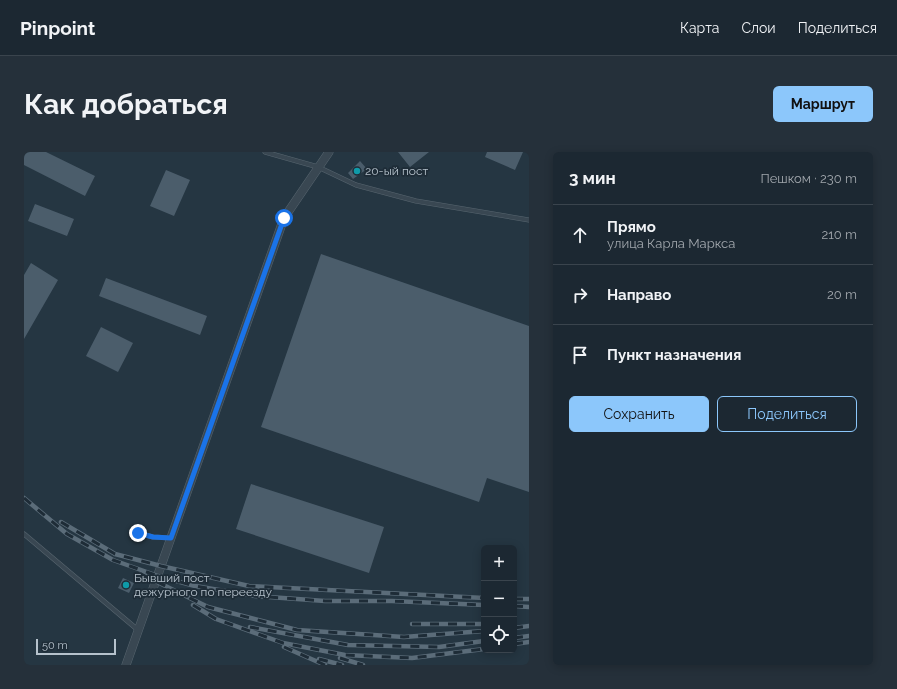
<!DOCTYPE html>
<html lang="ru">
<head>
<meta charset="utf-8">
<style>
  :root { --surface:#1c2832; --page:#25303a; --text:#f1f3f6; --muted:#a0a6ac; --line:#3a444d; --accent:#8cc7fb }
  body { margin:0; font-family:Raleway,sans-serif; background:var(--page); color:var(--text) }
  .controls { position:absolute; right:12px; bottom:12px; display:grid; overflow:hidden; border-radius:6px; box-shadow:0 2px 10px #0003 }
  .controls button { width:36px; height:36px; display:grid; place-items:center; padding:0; border:0; border-bottom:1px solid var(--line); background:var(--surface); color:var(--text); font:20px sans-serif }
  .scale { position:absolute; left:12px; bottom:10px; width:80px; box-sizing:border-box; padding-left:4px; border:2px solid #b6c2cc; border-top:0; font-size:11px; line-height:14px; white-space:nowrap; color:#b6c2cc; -webkit-text-stroke:3px #1e2c37; paint-order:stroke }
  .stop { position:absolute; width:12px; height:12px; margin:-9px; border:3px solid #1a73e8; border-radius:50%; background:#fff }
  .stop.end { background:#1a73e8; border-color:#fff; box-shadow:0 1px 4px #0008 }
  .list { margin:0; padding:0; list-style:none }
  h2 { display:flex; justify-content:space-between; align-items:center; height:52px; margin:0; padding:0 16px; font-size:17px }
  h2 small { font-size:13px; font-weight:400; color:var(--muted) }
  .list li { display:grid; grid-template-columns:26px 1fr auto; gap:12px; align-items:center; box-sizing:border-box; height:60px; padding:0 16px; border-top:1px solid var(--line) }
  .list b { display:block; font-size:15px; white-space:nowrap }
  .list p { margin:0; font-size:13px; white-space:nowrap; color:var(--muted) }
  .list em { font-size:13px; font-style:normal; color:var(--muted) }
  .actions { display:flex; gap:8px; padding:12px 16px }
  .actions a { flex:1; padding:9px 0; border:1px solid var(--accent); border-radius:6px; text-align:center; font-size:14px; color:var(--accent) }
  .actions .main { background:var(--accent); color:#111 }
  .icon { flex:none; width:22px; height:22px; fill:none; stroke:currentColor; stroke-width:2; stroke-linecap:round; stroke-linejoin:round }
  .map { position:relative; flex:none; width:505px; height:513px; overflow:hidden; border-radius:6px }
  header { display:flex; align-items:center; gap:24px; box-sizing:border-box; height:56px; padding:0 20px; background:var(--surface); border-bottom:1px solid var(--line) }
  header strong { font-size:19px }
  nav { display:flex; gap:22px; margin-inline-start:auto; font-size:14px }
  .intro { display:flex; align-items:center; justify-content:space-between; box-sizing:border-box; height:96px; padding:0 24px }
  h1 { margin:0; font-size:28px }
  .button { padding:10px 18px; border-radius:6px; background:var(--accent); color:#111; font-size:14px; font-weight:700 }
  main { display:flex; gap:24px; padding:0 24px }
  aside { flex:1; background:var(--surface); border-radius:6px; box-shadow:0 2px 10px #0003 }
  .map>svg:first-child { display:block }
  .building { fill:#4b5d6b }
  .lines { fill:none; stroke-linecap:round; stroke-linejoin:round }
  .lane-casing { stroke:#57656f; stroke-width:5 }
  .street-casing { stroke:#57656f; stroke-width:9 }
  .lane { stroke:#394752; stroke-width:4 }
  .street { stroke:#394752; stroke-width:8 }
  .rail-casing { stroke:#5b6c79; stroke-width:4.5 }
  .rail { stroke:#1e2c37; stroke-width:3; stroke-dasharray:9; stroke-linecap:butt }
  .route { stroke:#1a73e8; stroke-width:5 }
  .culture-dot { fill:#0f9aa8; stroke:#1e2c37; stroke-width:1.5 }
  .labels { text-anchor:middle; dominant-baseline:central; stroke-width:3.5; stroke-linejoin:round; paint-order:stroke }
  .poi-label { font-size:12px; fill:#b6c2cc; stroke:#1e2c37; text-anchor:start }
</style>
</head>
<body>
<header>
<strong>Pinpoint</strong>
<nav><a>Карта</a><a>Слои</a><a>Поделиться</a></nav>
</header>
<div class="intro"><h1>Как добраться</h1><a class="button">Маршрут</a></div>
<main>
<div class="map">
<svg width="505" height="513" viewBox="0 0 505 513">
  <rect width="100%" height="100%" fill="#253642"/>
  <!-- building -->
  <path class="building" d="M0,0H22L71,24L61,44L0,13Z
    M374,0H405L386,15Z
    M463,0H499L491,18L461,5Z
    M336,9L343,17L329,27L324,21Z
    M142,18L166,28L150,64L126,54Z
    M11,52L50,67L43,84L4,69Z
    M297,102L505,174V340L463,326L455,350L237,275Z
    M7,111L34,128L0,187V123Z
    M82,126L183,164L176,183L75,144Z
    M77,175L109,191L94,220L62,204Z
    M227,332L360,375L345,421L212,377Z
    M99,426L110,431L105,441L94,436Z"/>
  <g class="lines">
    <!-- lane casing -->
    <g class="lane-casing">
      <path id="lane" d="M241,0L294,15L332,33L392,49L505,68
        M114,381L129,385L147,386
        M0,382L114,478"/>
    </g>
    <!-- street casing -->
    <g class="street-casing">
      <path id="street" d="M102,513L260,66L305,0"/>
    </g>
    <!-- lane -->
    <use href="#lane" class="lane"/>
    <!-- street -->
    <use href="#street" class="street"/>
    <!-- rail casing -->
    <g class="rail-casing">
      <path id="rail" d="M0,346L43,382L89,408L134,424L171,434L231,444L301,449H368L460,453
        M37,370L91,402L137,414L225,434L460,446
        M117,422L184,455L273,478L380,485L460,479
        M490,447H505
        M169,453L192,467L259,491L321,503L388,506L460,497
        M490,454L505,455
        M388,472H460
        M226,475L324,493L415,495L460,489
        M490,476L505,474
        M490,486L505,484
        M490,492L505,490
        M260,495L301,513
        M316,506L339,513
        M295,507L318,513"/>
    </g>
    <!-- rail -->
    <use href="#rail" class="rail"/>
  </g>
  <g class="lines">
    <!-- route -->
    <path class="route" d="M114,381L129,385L147,386L260,66"/>
  </g>
  <!-- markers -->
  <g class="culture-dot">
    <circle cx="333" cy="19" r="4"/>
    <circle cx="102" cy="433" r="4"/>
  </g>
  <g class="labels">
    <!-- poi labels -->
    <g class="poi-label">
      <text x="341" y="19">20-ый пост</text>
      <text x="110" y="426">Бывший пост<tspan x="110" dy="14">дежурного по переезду</tspan></text>
    </g>
  </g>
</svg>
<div class="controls">
<button>+</button>
<button>−</button>
<button><svg class="icon" aria-label="locate" viewBox="0 0 24 24"><circle cx="12" cy="12" r="6"/><path d="M12 2v4M12 18v4M2 12h4M18 12h4"/></svg></button>
</div>
<div class="scale">50 m</div>
<div class="stop" style="left:260px;top:66px"></div>
<div class="stop end" style="left:114px;top:381px"></div>
</div>
<aside>
<h2>3 мин<small>Пешком · 230 m</small></h2>
<ul class="list">
<li><svg class="icon" aria-label="ahead" viewBox="0 0 24 24"><path d="M12 20V5M6 11l6-6 6 6"/></svg><div><b>Прямо</b><p>улица Карла Маркса</p></div><em>210 m</em></li>
<li><svg class="icon" aria-label="right" viewBox="0 0 24 24"><path d="M7 20v-9h11M14 6l5 5-5 5"/></svg><div><b>Направо</b></div><em>20 m</em></li>
<li><svg class="icon" aria-label="arrive" viewBox="0 0 24 24"><path d="M6 21V4h12l-3 4 3 4H6"/></svg><div><b>Пункт назначения</b></div></li>
</ul>
<div class="actions"><a class="main">Сохранить</a><a>Поделиться</a></div>
</aside>
</main>
</body>
</html>
